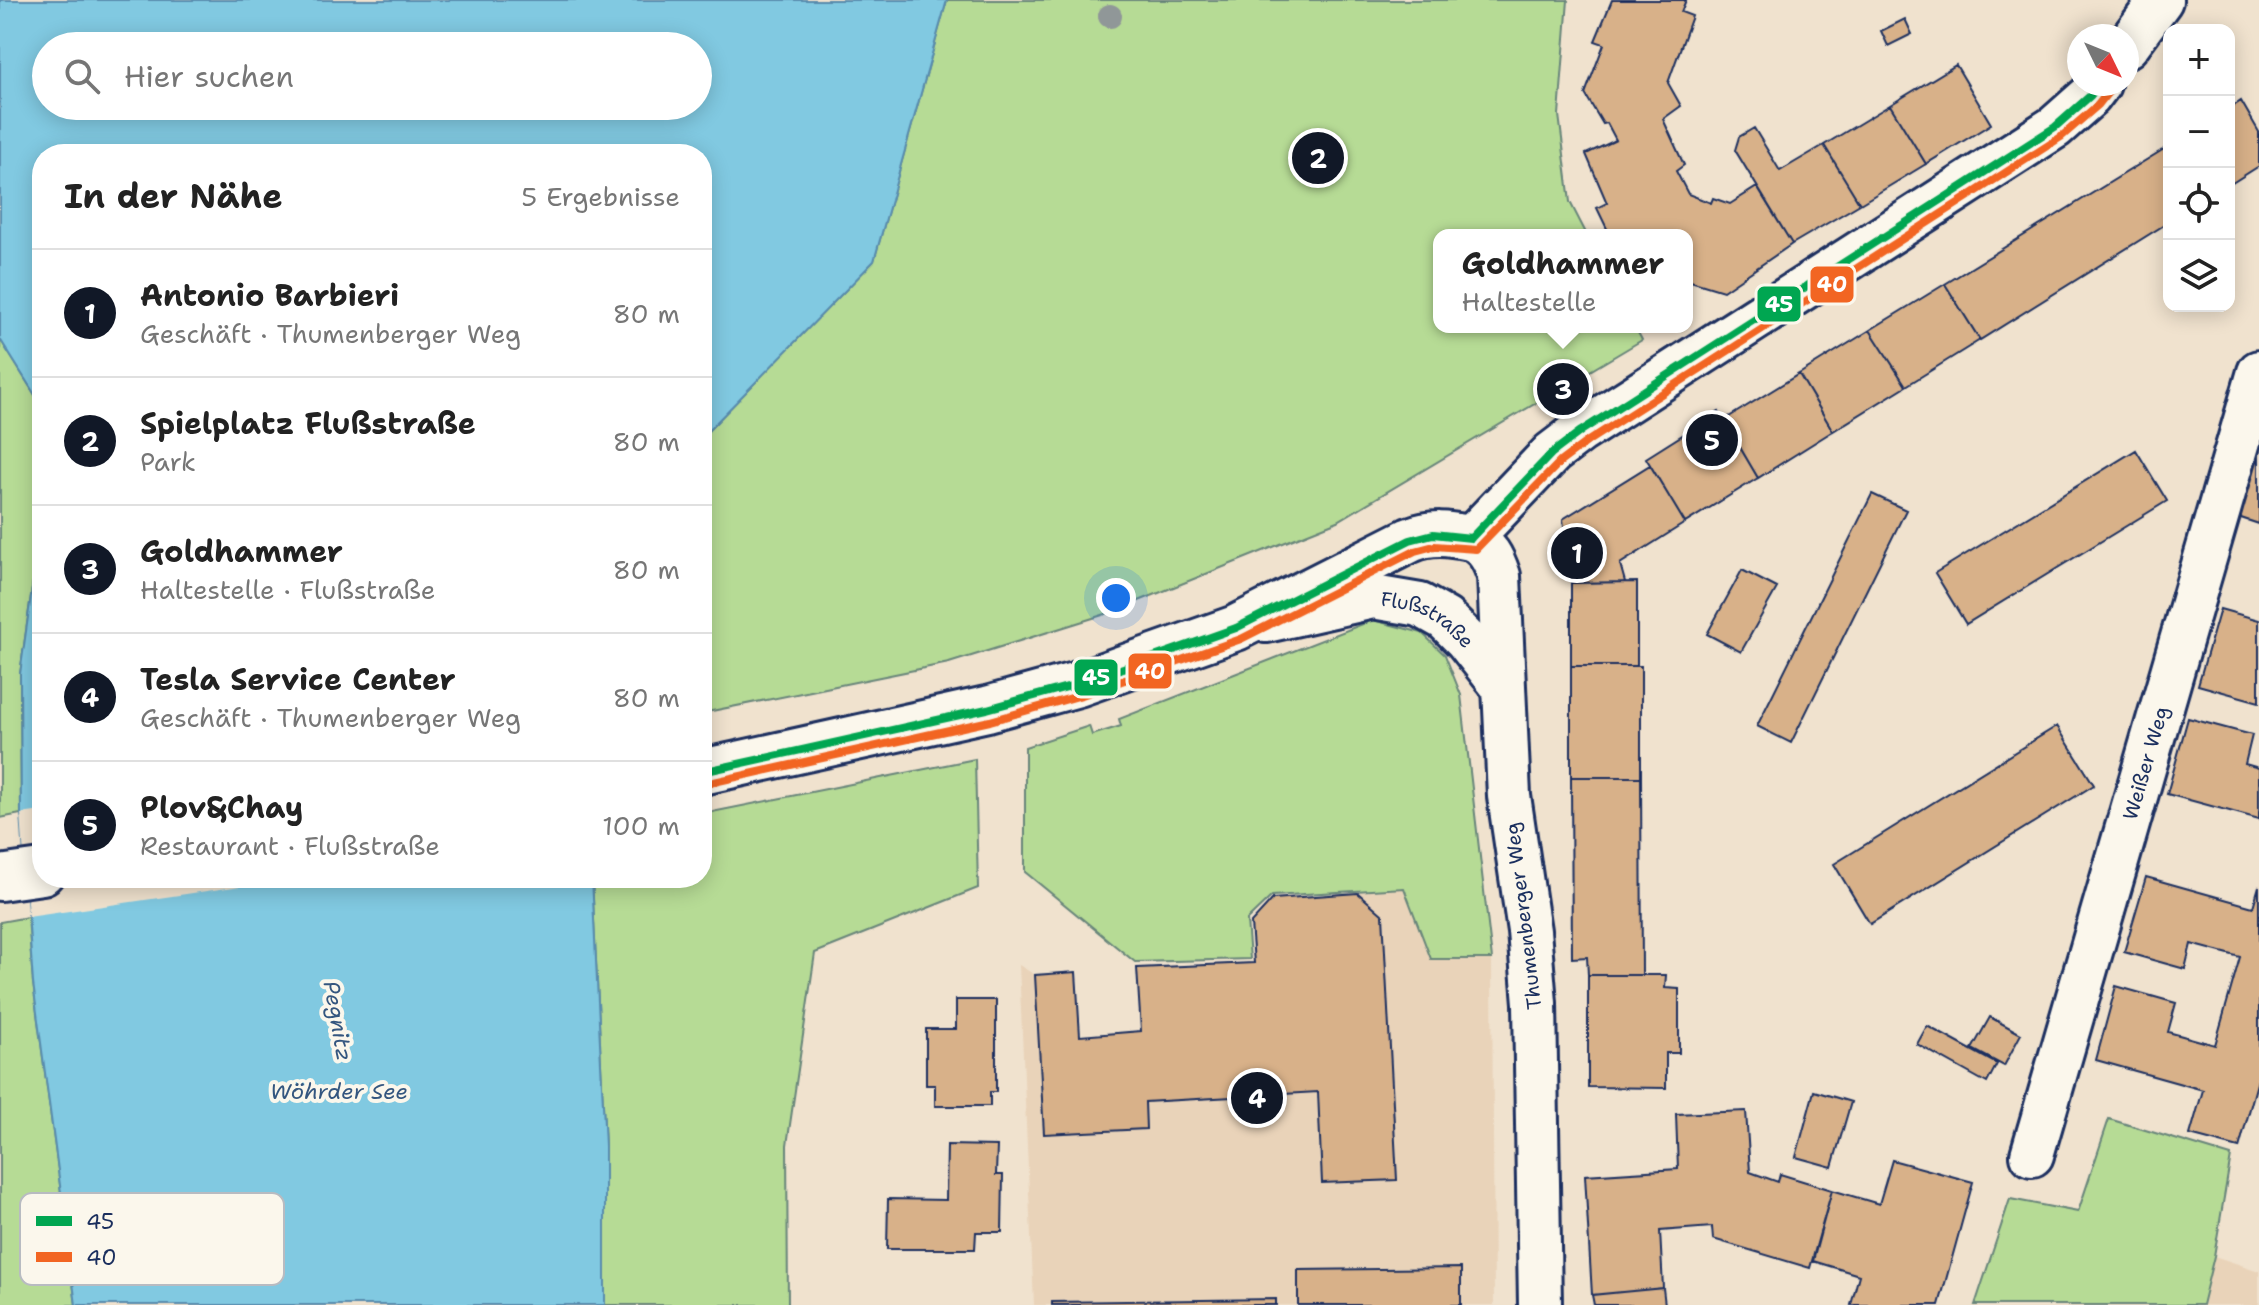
<!DOCTYPE html>
<html lang="de">
<head>
<meta charset="utf-8">
<style>
  :root { --surface:#fff; --page:#f2f2f2; --text:#222; --muted:#767676; --line:#e0e0e0; --accent:#111827 }
  body { margin:0; font-family:"Shantell Sans",sans-serif; background:var(--page); color:var(--text) }
  .controls { position:absolute; right:24px; top:24px; display:grid; overflow:hidden; border-radius:16px; box-shadow:0 4px 20px #0003 }
  .controls button { width:72px; height:72px; display:grid; place-items:center; padding:0; border:0; border-bottom:2px solid var(--line); background:var(--surface); color:var(--text); font:40px sans-serif }
  .compass { position:absolute; left:2067px; top:24px; width:72px; height:72px; border-radius:50%; background:var(--surface); box-shadow:0 4px 20px #0003; rotate:133deg }
  .you { position:absolute; left:1116px; top:598px; width:28px; height:28px; margin:-20px; border:6px solid #fff; border-radius:50%; background:#1a73e8; box-shadow:0 0 0 12px #1a73e833 }
  .badge { display:grid; place-items:center; width:52px; height:52px; border-radius:50%; background:var(--accent); color:#fff; font-size:26px; font-weight:700 }
  .pin { position:absolute; translate:-50% -50%; border:4px solid #fff; box-shadow:0 2px 8px #0006 }
  .popup { position:absolute; left:1433px; top:229px; width:260px; height:104px; box-sizing:border-box; display:grid; place-content:center; border-radius:16px; background:var(--surface); filter:drop-shadow(0 2px 6px #0005); font-size:26px; white-space:nowrap; color:var(--muted) }
  .popup b { font-size:30px; color:var(--text) }
  .popup::after { content:''; position:absolute; left:50%; top:100%; margin-left:-16px; border:16px solid transparent; border-top-color:var(--surface) }
  .list { margin:0; padding:0; list-style:none }
  h2 { display:flex; justify-content:space-between; align-items:center; height:104px; margin:0; padding:0 32px; font-size:34px }
  h2 small { font-size:26px; font-weight:400; color:var(--muted) }
  .list li { display:grid; grid-template-columns:52px 1fr auto; gap:24px; align-items:center; box-sizing:border-box; height:128px; padding:0 32px; border-top:2px solid var(--line) }
  .list b { display:block; font-size:30px; white-space:nowrap }
  .list p { margin:0; font-size:26px; white-space:nowrap; color:var(--muted) }
  .list em { font-size:26px; font-style:normal; color:var(--muted) }
  .icon { flex:none; width:44px; height:44px; fill:none; stroke:currentColor; stroke-width:2; stroke-linecap:round; stroke-linejoin:round }
  .map { position:relative; flex:none; width:2259px; height:1305px; overflow:hidden }
  .search { position:absolute; background:var(--surface); box-shadow:0 4px 20px #0003; left:32px; top:32px; width:680px; height:88px; display:flex; align-items:center; gap:20px; box-sizing:border-box; padding:0 28px; border-radius:44px; color:var(--muted); font-size:30px }
  .panel { position:absolute; background:var(--surface); box-shadow:0 4px 20px #0003; left:32px; top:144px; width:680px; height:744px; border-radius:32px }
  .map>svg:first-child { display:block }
  .built { fill:#e9d3b9 }
  .green { fill:#b6db95; stroke:#68857a; stroke-width:2 }
  .water { fill:#81c9e1; stroke:#588bad; stroke-width:2; fill-rule:evenodd }
  .pier { fill:#f0e2ce }
  .building { fill:#d8b189; stroke:#1b2f5e; stroke-width:2 }
  .lines { fill:none; stroke-linecap:round; stroke-linejoin:round }
  .street-casing { stroke:#1b2f5e; stroke-width:48 }
  .secondary-casing { stroke:#1b2f5e; stroke-width:50 }
  .street { stroke:#fbf7ec; stroke-width:42 }
  .secondary { stroke:#fbf7ec; stroke-width:44 }
  .bus-1-casing { stroke:#fbf7ec; stroke-width:14 }
  .bus-2-casing { stroke:#fbf7ec; stroke-width:14 }
  .bus-1 { stroke:#00a651; stroke-width:8 }
  .bus-2 { stroke:#f26522; stroke-width:8 }
  .tree { fill:#909798 }
  .labels { text-anchor:middle; dominant-baseline:central; stroke-width:8; stroke-linejoin:round; paint-order:stroke }
  .street-label { font-size:20px; fill:#1b2f5e; stroke:#fbf7ec }
  .water-label { font-size:22px; font-style:italic; fill:#34567f; stroke:#fbf7ec }
  .key { fill:#fbf7ec; stroke:#b8bbc1; stroke-width:2 }
  .key-label { font-size:22px; fill:#1b2f5e }
  .line-badge { stroke:#fbf7ec; stroke-width:3 }
  .badge-label { font-size:22px; text-anchor:middle; font-weight:bold; fill:#fff }
</style>
</head>
<body>
<div class="map">
<svg width="2259" height="1305" viewBox="0 0 2259 1305">
  <rect width="100%" height="100%" fill="#f0e2ce"/>
  <filter id="ink" filterUnits="userSpaceOnUse"><feTurbulence type="fractalNoise" baseFrequency=".0125" numOctaves="2"/><feDisplacementMap in="SourceGraphic" scale="16" xChannelSelector="R" yChannelSelector="G"/><feConvolveMatrix kernelMatrix="1 2 1 2 8 2 1 2 1" color-interpolation-filters="sRGB"/></filter>
  <g filter="url(#ink)">
    <!-- built -->
    <path class="built" d="M1405,888L1431,959H1492L1494,1305H1034L1019,965L1035,975L1076,972L1080,1036L1141,1031L1137,968L1253,963L1251,923L1273,899Z
      M2214,1256L2259,1271V1305H2202Z"/>
    <!-- green -->
    <path class="green" d="M947,0H1568L1559,115L1570,202L1587,235H1439V327H1635L1642,340L1338,521L1109,613L949,663L702,713V437L874,261Z
      M0,339L42,406V517L20,674L21,814L0,818Z
      M1373,620L1422,633L1445,655L1461,695L1492,959H1431L1404,888L1272,896L1247,920L1250,959L1135,962L1025,872V747L1089,726L1092,735L1121,726L1119,719Z
      M975,759L978,888L815,953L787,1145L788,1305H605V1146L592,878H702V814Z
      M28,917L33,983L76,1305H0V922Z
      M2109,1119L2231,1156L2214,1256L2202,1305H1975L2010,1199L2078,1212Z"/>
    <!-- water -->
    <path class="water" d="M0,0H947L874,261L702,437V154H42V406L0,339ZM46,46H698V106H46Z
      M42,517V878H592L605,1146V1305H76L33,983L21,814L20,674Z"/>
    <!-- pier -->
    <path class="pier" d="M42,811V878H295L28,917L21,814Z"/>
    <!-- building -->
    <path class="building" d="M1612,0H1686L1681,12L1692,16L1668,83L1681,106L1663,119L1684,165L1676,171L1688,194L1711,203L1713,198L1730,204L1757,187L1792,244L1723,291L1687,280V235H1610L1597,208L1607,203L1586,154L1616,140L1607,123L1603,124L1585,94L1604,44L1595,41Z
      M1905,19L1912,34L1888,46L1881,31Z
      M1956,65L1991,124L1926,164L1890,105Z
      M2241,101L2259,132V166L2229,185V109Z
      M1890,105L1926,164L1860,204L1824,145Z
      M1754,128L1780,171L1824,145L1860,204L1792,244L1735,150L1739,137Z
      M2169,146V222L1980,340L1945,284Z
      M1945,284L1980,340L1906,386L1870,330Z
      M1870,330L1906,386L1833,431L1799,374Z
      M1799,374L1833,431L1758,478L1724,420Z
      M1719,412L1758,478L1685,523L1646,458Z
      M2259,442V524L2235,516Z
      M2136,450L2167,501L1966,624L1935,573Z
      M1650,465L1685,523L1620,564L1625,582L1571,583L1563,519Z
      M1872,494L1906,510L1791,743L1757,726Z
      M1742,570L1777,588L1741,652L1707,634Z
      M1637,582V666H1571V583Z
      M2220,609L2259,620V702L2198,685Z
      M1571,666H1641V777H1571Z
      M2188,718L2252,735L2245,764L2259,768V819L2167,794Z
      M2057,726L2094,785L1870,924L1834,864Z
      M1571,777H1641L1642,975H1588L1587,957L1572,958Z
      M2146,877L2253,907L2259,886V1076L2239,1148L2190,1135L2203,1090L2096,1060L2116,986L2176,1003L2168,1032L2215,1045L2240,957L2191,944L2185,969L2124,952Z
      M1358,893L1383,915L1397,1180L1322,1183L1318,1092L1145,1102L1146,1129L1044,1134L1035,975L1076,972L1080,1036L1141,1031L1137,968L1254,963L1251,923L1273,899Z
      M1588,975H1666L1665,988L1679,989V1053H1666V1088L1588,1087Z
      M956,1000H996V1092H990V1106H935V1085H926V1029H956Z
      M1990,1017L2021,1034L2004,1066L1972,1049Z
      M1927,1026L1997,1064L1987,1083L1917,1044Z
      M1814,1091L1851,1102L1832,1167L1796,1157Z
      M1746,1111L1750,1172L1778,1182L1780,1174L1832,1190L1810,1268L1713,1239L1712,1227L1660,1231L1663,1288L1592,1295L1585,1175L1678,1169L1676,1114Z
      M947,1145L997,1146L996,1175H1003L1002,1232H976L975,1249H887L888,1199L946,1200Z
      M1892,1160L1973,1182L1939,1305H1851L1859,1275L1813,1261L1832,1190L1879,1204Z
      M1461,1268V1305H1298V1270Z
      M1663,1288L1665,1305H1594L1592,1295Z
      M1276,1299V1305H1052V1302Z"/>
    <g class="lines">
      <!-- street casing -->
      <g class="street-casing">
        <g id="street">
          <path d="M2127,46L2161,0"/>
          <path id="s1" d="M1266,621L1373,597L1420,605L1445,619L1466,640L1503,687"/>
          <path id="s2" d="M2032,1155L2259,372"/>
          <path d="M1540,1305L1535,1003L1529,931L1509,796L1499,576C1493,558 1488,548 1471,538L1552,453L1581,431L2055,127L2090,96L2099,84"/>
        </g>
      </g>
      <!-- secondary casing -->
      <g class="secondary-casing">
        <path id="secondary" d="M702,772L987,709L1078,684L1236,628L1410,540C1432,531 1449,534 1471,538
          M0,878L42,872"/>
      </g>
      <!-- street -->
      <use href="#street" class="street"/>
      <!-- secondary -->
      <use href="#secondary" class="secondary"/>
      <!-- bus-1 casing -->
      <g class="bus-1-casing">
        <path id="bus-1" d="M1471,538L1552,453L1581,431L2055,127L2090,96L2099,84
          M702,772L987,709L1078,684L1236,628L1410,540L1433,534L1471,538"/>
      </g>
      <!-- bus-2 casing -->
      <g class="bus-2-casing">
        <path id="bus-2" d="M705,784L990,721L1082,695L1241,639L1415,551L1434,546L1476,549L1560,462L1588,441L2061,137L2098,105L2109,91"/>
      </g>
      <!-- bus-1 -->
      <use href="#bus-1" class="bus-1"/>
      <!-- bus-2 -->
      <use href="#bus-2" class="bus-2"/>
    </g>
    <!-- trees -->
    <circle class="tree" cx="1110" cy="16" r="12"/>
  </g>
  <g class="labels">
    <!-- street labels -->
    <g class="street-label">
      <text stroke="none"><textPath href="#s1" startOffset="170">Flußstraße</textPath></text>
      <text stroke="none"><textPath href="#s2" startOffset="408">Weißer Weg</textPath></text>
      <text transform="translate(1523 916) rotate(-97)">Thumenberger Weg</text>
    </g>
    <!-- water labels -->
    <g class="water-label">
      <text transform="translate(338 1021) rotate(80)">Pegnitz</text>
      <text x="339" y="1091">Wöhrder See</text>
    </g>
  </g>
  <!-- legend -->
  <rect x="20" y="1193" width="264" height="92" rx="12" class="key"/>
  <rect x="36" y="1216" width="36" height="10" fill="#00a651"/>
  <rect x="36" y="1252" width="36" height="10" fill="#f26522"/>
  <g class="key-label">
    <text x="86" y="1229">45</text>
    <text x="86" y="1265">40</text>
  </g>
  <g class="line-badge">
    <rect x="1809" y="265" width="46" height="39" rx="8" fill="#f26522"/>
    <rect x="1756" y="285" width="46" height="38" rx="8" fill="#00a651"/>
    <rect x="1127" y="652" width="46" height="38" rx="8" fill="#f26522"/>
    <rect x="1073" y="658" width="46" height="39" rx="8" fill="#00a651"/>
  </g>
  <g class="badge-label">
    <text x="1832" y="292">40</text>
    <text x="1779" y="312">45</text>
    <text x="1150" y="679">40</text>
    <text x="1096" y="685">45</text>
  </g>
</svg>
<div class="controls">
<button>+</button>
<button>−</button>
<button><svg class="icon" aria-label="locate" viewBox="0 0 24 24"><circle cx="12" cy="12" r="6"/><path d="M12 2v4M12 18v4M2 12h4M18 12h4"/></svg></button>
<button><svg class="icon" aria-label="layers" viewBox="0 0 24 24"><path d="M12 4l9 5-9 5-9-5zM3 14l9 5 9-5"/></svg></button>
</div>
<svg class="compass" viewBox="-18 -18 36 36"><path d="M0-13l5 13h-10z" fill="#e53935"/><path d="M0 13l5-13h-10z" fill="#767676"/></svg>
<div class="you"></div>
<div class="pin badge" style="left:1577px;top:553px">1</div>
<div class="pin badge" style="left:1318px;top:158px">2</div>
<div class="pin badge" style="left:1563px;top:389px">3</div>
<div class="popup"><b>Goldhammer</b>Haltestelle</div>
<div class="pin badge" style="left:1257px;top:1098px">4</div>
<div class="pin badge" style="left:1712px;top:440px">5</div>
<div class="search"><svg class="icon" aria-label="search" viewBox="0 0 24 24"><circle cx="10" cy="10" r="6"/><path d="M15 15l6 6"/></svg>Hier suchen</div>
<section class="panel">
<h2>In der Nähe<small>5 Ergebnisse</small></h2>
<ul class="list">
<li><span class="badge">1</span><div><b>Antonio Barbieri</b><p>Geschäft · Thumenberger Weg</p></div><em>80 m</em></li>
<li><span class="badge">2</span><div><b>Spielplatz Flußstraße</b><p>Park</p></div><em>80 m</em></li>
<li><span class="badge">3</span><div><b>Goldhammer</b><p>Haltestelle · Flußstraße</p></div><em>80 m</em></li>
<li><span class="badge">4</span><div><b>Tesla Service Center</b><p>Geschäft · Thumenberger Weg</p></div><em>80 m</em></li>
<li><span class="badge">5</span><div><b>Plov&amp;Chay</b><p>Restaurant · Flußstraße</p></div><em>100 m</em></li>
</ul>
</section>
</div>
</body>
</html>
